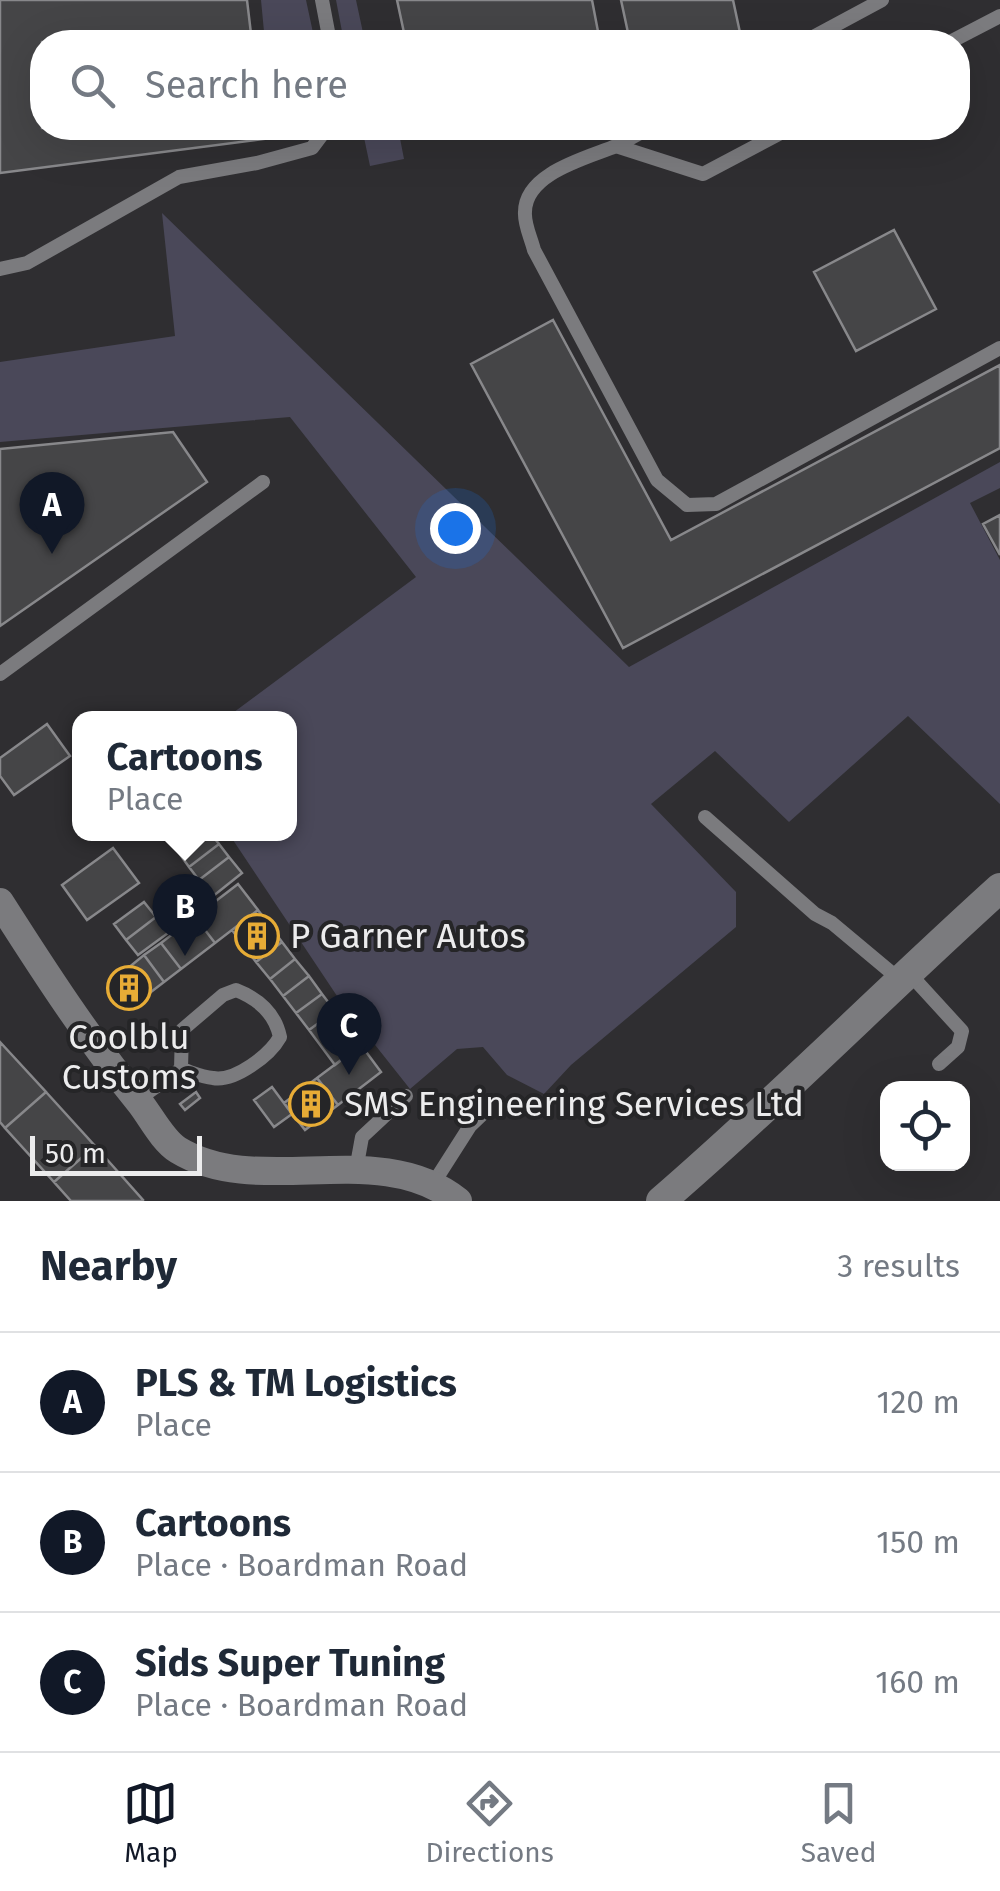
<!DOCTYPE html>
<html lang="en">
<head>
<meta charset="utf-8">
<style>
  :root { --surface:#fff; --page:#f6f6f7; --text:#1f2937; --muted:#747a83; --line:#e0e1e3; --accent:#111827 }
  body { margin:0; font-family:"Fira Sans",sans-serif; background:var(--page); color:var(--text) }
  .controls { position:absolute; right:30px; bottom:30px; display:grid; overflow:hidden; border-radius:20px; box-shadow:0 10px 40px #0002 }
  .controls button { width:90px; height:90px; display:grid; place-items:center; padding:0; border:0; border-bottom:2px solid var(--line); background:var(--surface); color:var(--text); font:50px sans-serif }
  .scale { position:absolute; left:30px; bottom:25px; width:172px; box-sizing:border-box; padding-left:10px; border:5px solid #ececed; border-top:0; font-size:28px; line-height:35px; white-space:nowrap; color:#ececed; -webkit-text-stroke:8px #252527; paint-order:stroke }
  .you { position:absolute; left:455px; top:528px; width:35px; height:35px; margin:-25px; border:8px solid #fff; border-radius:50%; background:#1a73e8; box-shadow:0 0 0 15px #1a73e833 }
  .badge { display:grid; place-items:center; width:65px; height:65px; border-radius:50%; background:var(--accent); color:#fff; font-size:32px; font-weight:700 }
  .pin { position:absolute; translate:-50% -82px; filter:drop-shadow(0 2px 5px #0008) }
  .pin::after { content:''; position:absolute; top:52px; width:35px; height:30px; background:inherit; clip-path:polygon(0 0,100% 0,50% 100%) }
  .popup { position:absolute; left:72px; top:711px; width:225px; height:130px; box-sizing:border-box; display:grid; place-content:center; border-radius:20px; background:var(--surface); filter:drop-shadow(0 2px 8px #0005); font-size:32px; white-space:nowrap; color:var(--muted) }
  .popup b { font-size:38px; color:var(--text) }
  .popup::after { content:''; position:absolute; left:50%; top:100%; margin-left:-20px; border:20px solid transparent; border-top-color:var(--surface) }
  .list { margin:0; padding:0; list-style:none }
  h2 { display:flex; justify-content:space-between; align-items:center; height:130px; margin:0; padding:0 40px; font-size:42px }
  h2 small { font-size:32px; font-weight:400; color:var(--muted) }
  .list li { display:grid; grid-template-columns:65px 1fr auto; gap:30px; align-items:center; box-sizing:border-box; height:140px; padding:0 40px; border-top:2px solid var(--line) }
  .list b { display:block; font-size:38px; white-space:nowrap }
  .list p { margin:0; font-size:32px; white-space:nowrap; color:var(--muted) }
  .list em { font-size:32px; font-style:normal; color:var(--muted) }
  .icon { flex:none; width:55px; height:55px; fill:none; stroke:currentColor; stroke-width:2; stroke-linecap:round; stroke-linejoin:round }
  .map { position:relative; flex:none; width:1000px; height:1201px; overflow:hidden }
  .search { position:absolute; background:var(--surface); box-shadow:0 10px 40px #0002; left:30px; right:30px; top:30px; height:110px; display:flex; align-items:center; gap:25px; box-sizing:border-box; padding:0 35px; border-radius:40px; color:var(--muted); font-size:38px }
  .sheet { height:550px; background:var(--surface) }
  nav { display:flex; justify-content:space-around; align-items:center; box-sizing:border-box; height:140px; border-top:2px solid var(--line); background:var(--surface); font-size:28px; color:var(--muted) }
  nav a { display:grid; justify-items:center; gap:5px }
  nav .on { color:var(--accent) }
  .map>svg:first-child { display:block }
  .green { fill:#4a4859 }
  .building { fill:#454547; stroke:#88888b; stroke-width:2.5 }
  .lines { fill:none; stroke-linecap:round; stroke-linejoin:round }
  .lane { stroke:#7b7b7e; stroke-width:14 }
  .street { stroke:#7b7b7e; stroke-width:28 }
  .secondary { stroke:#7b7b7e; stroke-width:30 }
  .labels { text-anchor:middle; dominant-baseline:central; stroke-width:8; stroke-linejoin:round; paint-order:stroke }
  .poi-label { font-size:35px; fill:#ececed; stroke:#252527; text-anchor:start }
</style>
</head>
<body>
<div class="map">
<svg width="1000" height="1201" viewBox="0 0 1000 1201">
  <rect width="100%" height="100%" fill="#2f2e31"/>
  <!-- green -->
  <path class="green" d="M261,0H306L315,42H265Z
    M336,0H356L365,42H344Z
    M362,128H398L404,159L370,166Z
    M162,213L629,667L1000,462V488L970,503L1000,560V804L908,716L789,822L715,751L651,804L736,892V927L571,1065L544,1094L507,1075L483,1047L457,1049L410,1089L341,1002L229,834H290V718H226L416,577L290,417L0,442V362L175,336Z"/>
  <!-- building -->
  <path class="building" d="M0,0H247L252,42H42V128H263L264,139L0,173Z
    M397,0H592L600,42H406Z
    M621,0H733L742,42H630Z
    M894,230L936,309L856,351L814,272Z
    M553,320L671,540L1000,365V448L623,648L471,364Z
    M173,432L207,482L0,626V449Z
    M1000,515V555L983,524Z
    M47,724L70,756L14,795L0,776V758Z
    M205,834H211L219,844L189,867L179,853Z
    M219,844L229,857L199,880L189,867Z
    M113,848L139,883L87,920L62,885Z
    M229,857L242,873L212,897L199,880Z
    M238,884L258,910L215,943L195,917Z
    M144,902L156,917L126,940L114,924Z
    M258,910L282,942L256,962L232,930Z
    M156,917L168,933L138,955L126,940Z
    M195,917L215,943L181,969L161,943Z
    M282,942L295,959L270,979L256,962Z
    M161,943L181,969L164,982L144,955Z
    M144,955L164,982L147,995L127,969Z
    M295,959L309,976L283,996L270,979Z
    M127,969L147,995L130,1007L110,981Z
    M309,976L322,994L296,1013L283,996Z
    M322,994L335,1011L309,1030L296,1013Z
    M335,1011L361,1045L335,1065L309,1030Z
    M0,1042L46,1092L5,1128L0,1122Z
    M361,1045L381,1072L338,1105L317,1078Z
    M317,1078L338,1105L305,1130L284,1103Z
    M272,1087L292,1114L274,1127L254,1100Z
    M46,1092L95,1146L54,1182L5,1128Z
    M196,1092L200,1098L185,1110L180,1104Z
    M95,1146L143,1200L142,1201H71L54,1182Z"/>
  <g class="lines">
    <!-- lane -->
    <path class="lane" d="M322,0L330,42
      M804,42L882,0
      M950,42L1000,16
      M790,128L703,174L616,146C587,158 525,173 525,212C524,224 531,238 534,250L657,480L687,505L716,504L1000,348
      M616,146L649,128
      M0,269L27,263L179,177L257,163L312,148L327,128
      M0,674L263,482
      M705,817L815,914L832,923L899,979
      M908,972L962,1031L958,1047L939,1064
      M137,1100L181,1069L182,1030L223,995L236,990C259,999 275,1013 280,1037C270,1055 235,1082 213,1078C202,1077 191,1072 181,1069
      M356,1170L362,1137L406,1096
      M433,1184L470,1126L493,1104"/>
    <!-- street -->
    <path class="street" d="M0,902C44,971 88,1039 140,1103C151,1117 163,1141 178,1150C260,1200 377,1137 458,1201"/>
    <!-- secondary -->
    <path class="secondary" d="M661,1201C777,1101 886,991 1000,888"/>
  </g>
  <!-- icons -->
  <defs>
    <g id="building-ring" transform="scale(2.25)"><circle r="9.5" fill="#252527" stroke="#e7ac36" stroke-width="1.5"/><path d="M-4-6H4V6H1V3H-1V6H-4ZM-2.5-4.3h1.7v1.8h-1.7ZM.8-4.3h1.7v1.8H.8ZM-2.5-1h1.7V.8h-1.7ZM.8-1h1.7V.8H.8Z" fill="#e7ac36"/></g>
  </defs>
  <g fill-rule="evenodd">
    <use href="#building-ring" x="257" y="936"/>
    <use href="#building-ring" x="129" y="988"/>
    <use href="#building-ring" x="311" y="1104"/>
  </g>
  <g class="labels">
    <!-- poi labels -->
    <g class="poi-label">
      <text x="290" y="936">P Garner Autos</text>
      <text x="129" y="1037" text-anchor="middle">Coolblu<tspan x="129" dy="40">Customs</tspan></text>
      <text x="344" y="1104">SMS Engineering Services Ltd</text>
    </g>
  </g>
</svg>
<div class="controls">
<button><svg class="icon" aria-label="locate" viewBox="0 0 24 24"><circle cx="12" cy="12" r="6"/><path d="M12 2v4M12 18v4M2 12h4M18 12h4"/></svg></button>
</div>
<div class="scale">50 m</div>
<div class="you"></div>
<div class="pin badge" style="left:52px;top:554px">A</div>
<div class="pin badge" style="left:185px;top:956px">B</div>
<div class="popup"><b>Cartoons</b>Place</div>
<div class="pin badge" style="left:349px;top:1075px">C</div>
<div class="search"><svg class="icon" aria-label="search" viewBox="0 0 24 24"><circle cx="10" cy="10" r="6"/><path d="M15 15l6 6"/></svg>Search here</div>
</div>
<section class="sheet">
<h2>Nearby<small>3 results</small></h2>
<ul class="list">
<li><span class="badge">A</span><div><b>PLS &amp; TM Logistics</b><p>Place</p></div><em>120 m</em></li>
<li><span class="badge">B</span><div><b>Cartoons</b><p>Place · Boardman Road</p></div><em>150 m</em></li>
<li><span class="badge">C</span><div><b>Sids Super Tuning</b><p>Place · Boardman Road</p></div><em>160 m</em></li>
</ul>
</section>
<nav>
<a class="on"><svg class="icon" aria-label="map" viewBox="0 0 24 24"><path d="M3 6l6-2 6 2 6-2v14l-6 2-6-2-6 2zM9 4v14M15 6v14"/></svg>Map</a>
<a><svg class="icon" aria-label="directions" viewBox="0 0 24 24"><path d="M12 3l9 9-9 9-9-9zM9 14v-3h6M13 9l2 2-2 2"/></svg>Directions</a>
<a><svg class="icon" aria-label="saved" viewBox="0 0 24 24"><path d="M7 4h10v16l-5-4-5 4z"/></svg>Saved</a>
</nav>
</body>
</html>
